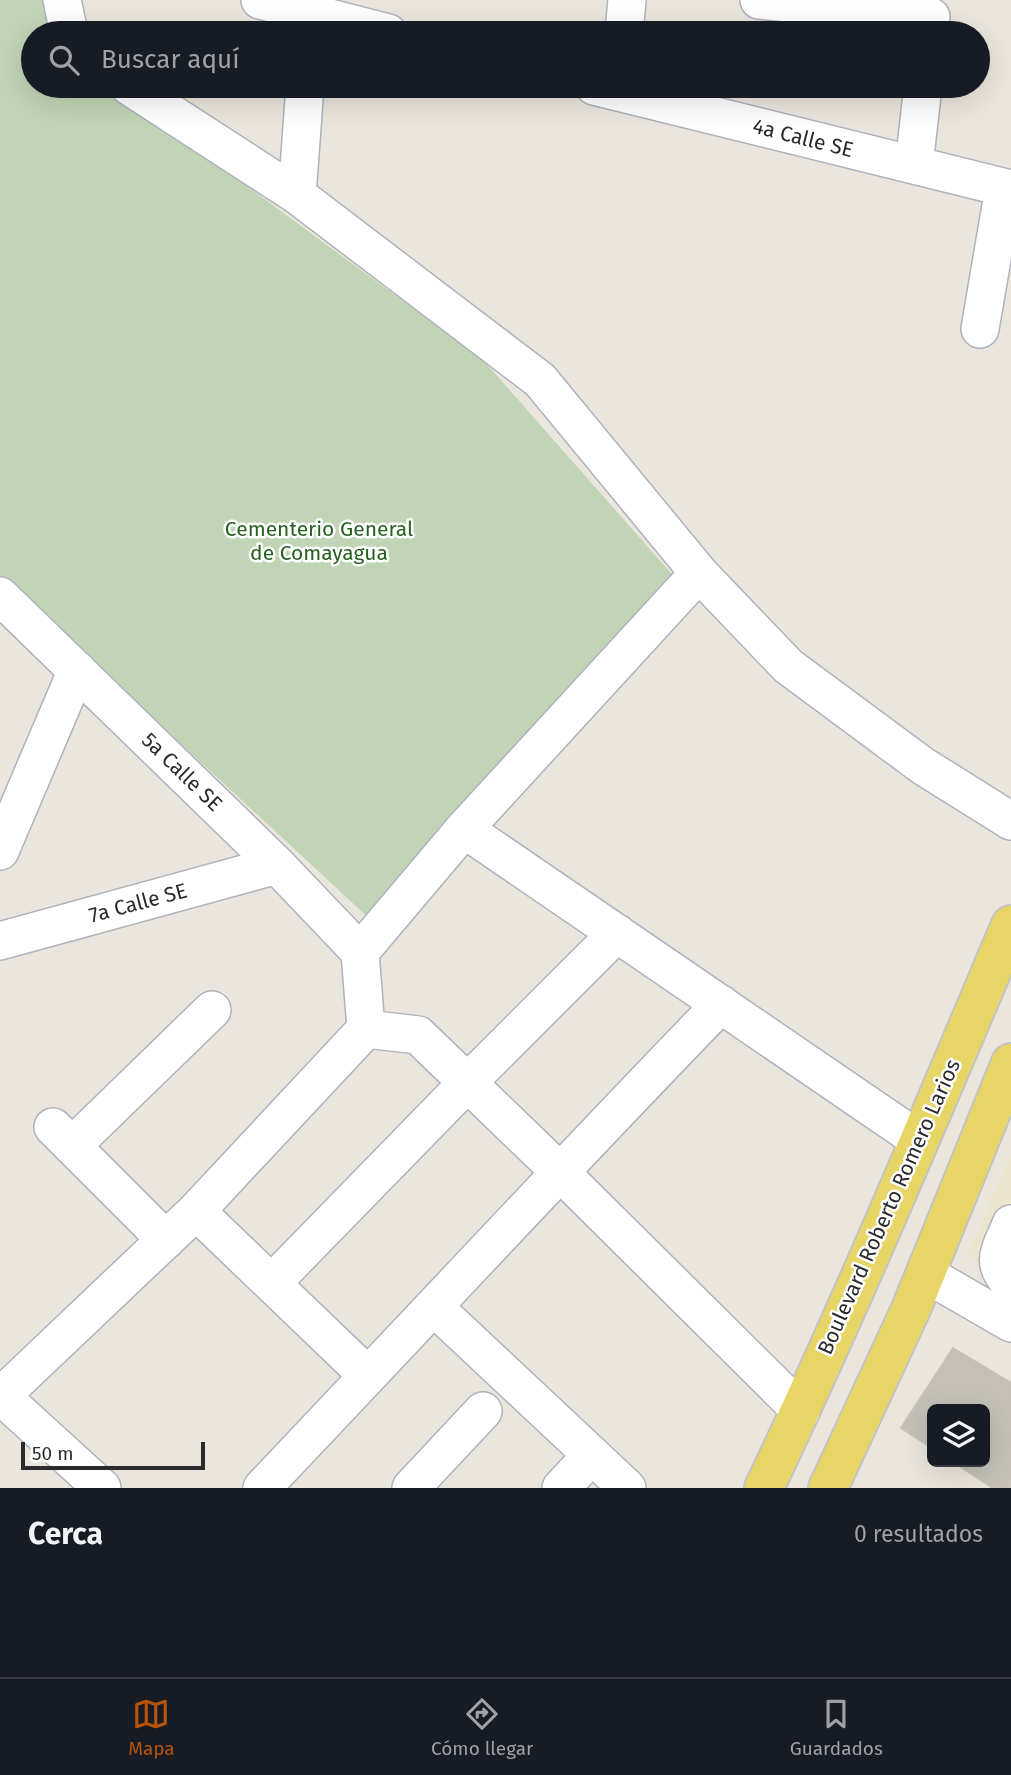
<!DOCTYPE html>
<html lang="es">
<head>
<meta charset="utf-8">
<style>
  :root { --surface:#171b24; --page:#242831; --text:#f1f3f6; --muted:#9ea1a6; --line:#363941; --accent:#b45309 }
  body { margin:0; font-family:"Fira Sans",sans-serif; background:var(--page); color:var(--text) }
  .controls { position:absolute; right:21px; bottom:21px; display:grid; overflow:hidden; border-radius:10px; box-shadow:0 7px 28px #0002 }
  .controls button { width:63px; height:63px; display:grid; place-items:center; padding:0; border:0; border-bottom:2px solid var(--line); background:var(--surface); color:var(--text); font:35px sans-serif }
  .scale { position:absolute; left:21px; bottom:18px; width:184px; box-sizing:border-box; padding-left:7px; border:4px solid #2a2a2a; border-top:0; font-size:19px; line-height:24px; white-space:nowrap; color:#2a2a2a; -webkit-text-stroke:5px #fff; paint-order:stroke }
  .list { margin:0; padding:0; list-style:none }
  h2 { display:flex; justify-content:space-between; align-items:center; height:91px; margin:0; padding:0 28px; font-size:30px }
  h2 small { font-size:23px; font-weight:400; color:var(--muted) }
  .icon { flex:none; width:38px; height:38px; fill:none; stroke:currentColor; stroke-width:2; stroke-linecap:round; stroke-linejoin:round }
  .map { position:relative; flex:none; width:1011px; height:1488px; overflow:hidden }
  .search { position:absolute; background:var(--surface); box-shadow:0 7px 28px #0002; left:21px; right:21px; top:21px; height:77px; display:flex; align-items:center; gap:18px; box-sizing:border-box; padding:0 24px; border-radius:38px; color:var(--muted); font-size:26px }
  .sheet { height:189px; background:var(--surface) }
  nav { display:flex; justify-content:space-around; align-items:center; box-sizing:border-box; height:98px; border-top:2px solid var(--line); background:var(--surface); font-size:19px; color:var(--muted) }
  nav a { display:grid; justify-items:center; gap:4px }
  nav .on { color:var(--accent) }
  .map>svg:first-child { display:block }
  .education { fill:#ece5cd }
  .cemetery { fill:#c1d4b5 }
  .building { fill:#c4c0b8; stroke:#c6c2b7; stroke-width:2 }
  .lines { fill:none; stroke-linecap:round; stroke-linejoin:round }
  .minor-casing { stroke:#b0b1bd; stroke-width:40 }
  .major-casing { stroke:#c3c3c3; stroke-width:42 }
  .minor { stroke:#fff; stroke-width:37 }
  .major { stroke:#e7d666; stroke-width:38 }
  .labels { text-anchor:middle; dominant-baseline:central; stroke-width:5; stroke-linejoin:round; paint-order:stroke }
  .street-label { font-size:21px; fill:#2a2a2a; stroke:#fff }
  .park-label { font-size:21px; fill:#26621f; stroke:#fff }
</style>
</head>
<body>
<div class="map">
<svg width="1011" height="1488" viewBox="0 0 1011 1488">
  <rect width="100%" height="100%" fill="#ebe6dd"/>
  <!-- education -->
  <path class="education" d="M1011,1153V1286L968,1255Z"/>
  <!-- cemetery -->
  <path class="cemetery" d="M0,0H47L57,33H33V86H111L483,360L677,580L373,922L0,576Z"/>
  <!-- building -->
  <path class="building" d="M953,1348L1011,1383V1488H993L953,1462H985V1409H932V1448L901,1428Z"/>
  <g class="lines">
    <!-- minor casing -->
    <g class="minor-casing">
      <path id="minor" d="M62,0L69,33
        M260,0L388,33
        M759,0L931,17
        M624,33L627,0
        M129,86L297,195L540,380L699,573L788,666L923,766L1011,821
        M594,86L1011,189
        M914,165L923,86
        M297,195L305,86
        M980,329L1004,188
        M0,596L277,865L360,952
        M464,829L919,1140
        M0,851L77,670
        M0,941L277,865
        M366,1029L418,1035L559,1171L801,1411
        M53,1127L166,1240
        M72,1146L212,1010
        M196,1211L368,1376
        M1011,1224C1002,1248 988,1262 1011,1284
        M926,1274L1011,1323
        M272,1283L468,1082L617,933
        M434,1307L627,1488
        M0,1395L102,1488
        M1,1396L196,1211L366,1029L360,952L464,829L699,573
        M262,1488C415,1327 566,1164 721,1004
        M411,1488L483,1411
        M561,1488L592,1455"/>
    </g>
    <!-- major casing -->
    <g class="major-casing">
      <path id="major" d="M764,1488C852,1303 931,1114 1011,925
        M828,1488L911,1309L1011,1063"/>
    </g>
    <!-- minor -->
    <use href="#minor" class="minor"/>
    <!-- major -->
    <use href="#major" class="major"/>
  </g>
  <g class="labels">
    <!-- street labels -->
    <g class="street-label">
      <text transform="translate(803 138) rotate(14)">4a Calle SE</text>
      <text transform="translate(182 772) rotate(44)">5a Calle SE</text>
      <text transform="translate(138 903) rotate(-15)">7a Calle SE</text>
      <text transform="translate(889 1207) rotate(-66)">Boulevard Roberto Romero Larios</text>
    </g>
    <!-- park labels -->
    <g class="park-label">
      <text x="319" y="529">Cementerio General<tspan x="319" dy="24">de Comayagua</tspan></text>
    </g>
  </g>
</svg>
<div class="controls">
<button><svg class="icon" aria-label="layers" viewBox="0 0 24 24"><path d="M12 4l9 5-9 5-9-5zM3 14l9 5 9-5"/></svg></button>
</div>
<div class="scale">50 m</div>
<div class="search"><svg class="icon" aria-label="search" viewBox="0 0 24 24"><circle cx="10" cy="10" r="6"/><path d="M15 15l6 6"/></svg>Buscar aquí</div>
</div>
<section class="sheet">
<h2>Cerca<small>0 resultados</small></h2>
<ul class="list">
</ul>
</section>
<nav>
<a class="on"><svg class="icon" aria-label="map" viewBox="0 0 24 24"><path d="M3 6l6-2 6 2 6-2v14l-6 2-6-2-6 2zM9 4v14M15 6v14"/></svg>Mapa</a>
<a><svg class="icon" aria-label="directions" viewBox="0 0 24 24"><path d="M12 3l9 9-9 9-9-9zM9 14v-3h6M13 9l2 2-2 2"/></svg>Cómo llegar</a>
<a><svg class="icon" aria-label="saved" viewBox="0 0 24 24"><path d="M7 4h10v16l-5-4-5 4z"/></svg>Guardados</a>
</nav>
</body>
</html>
